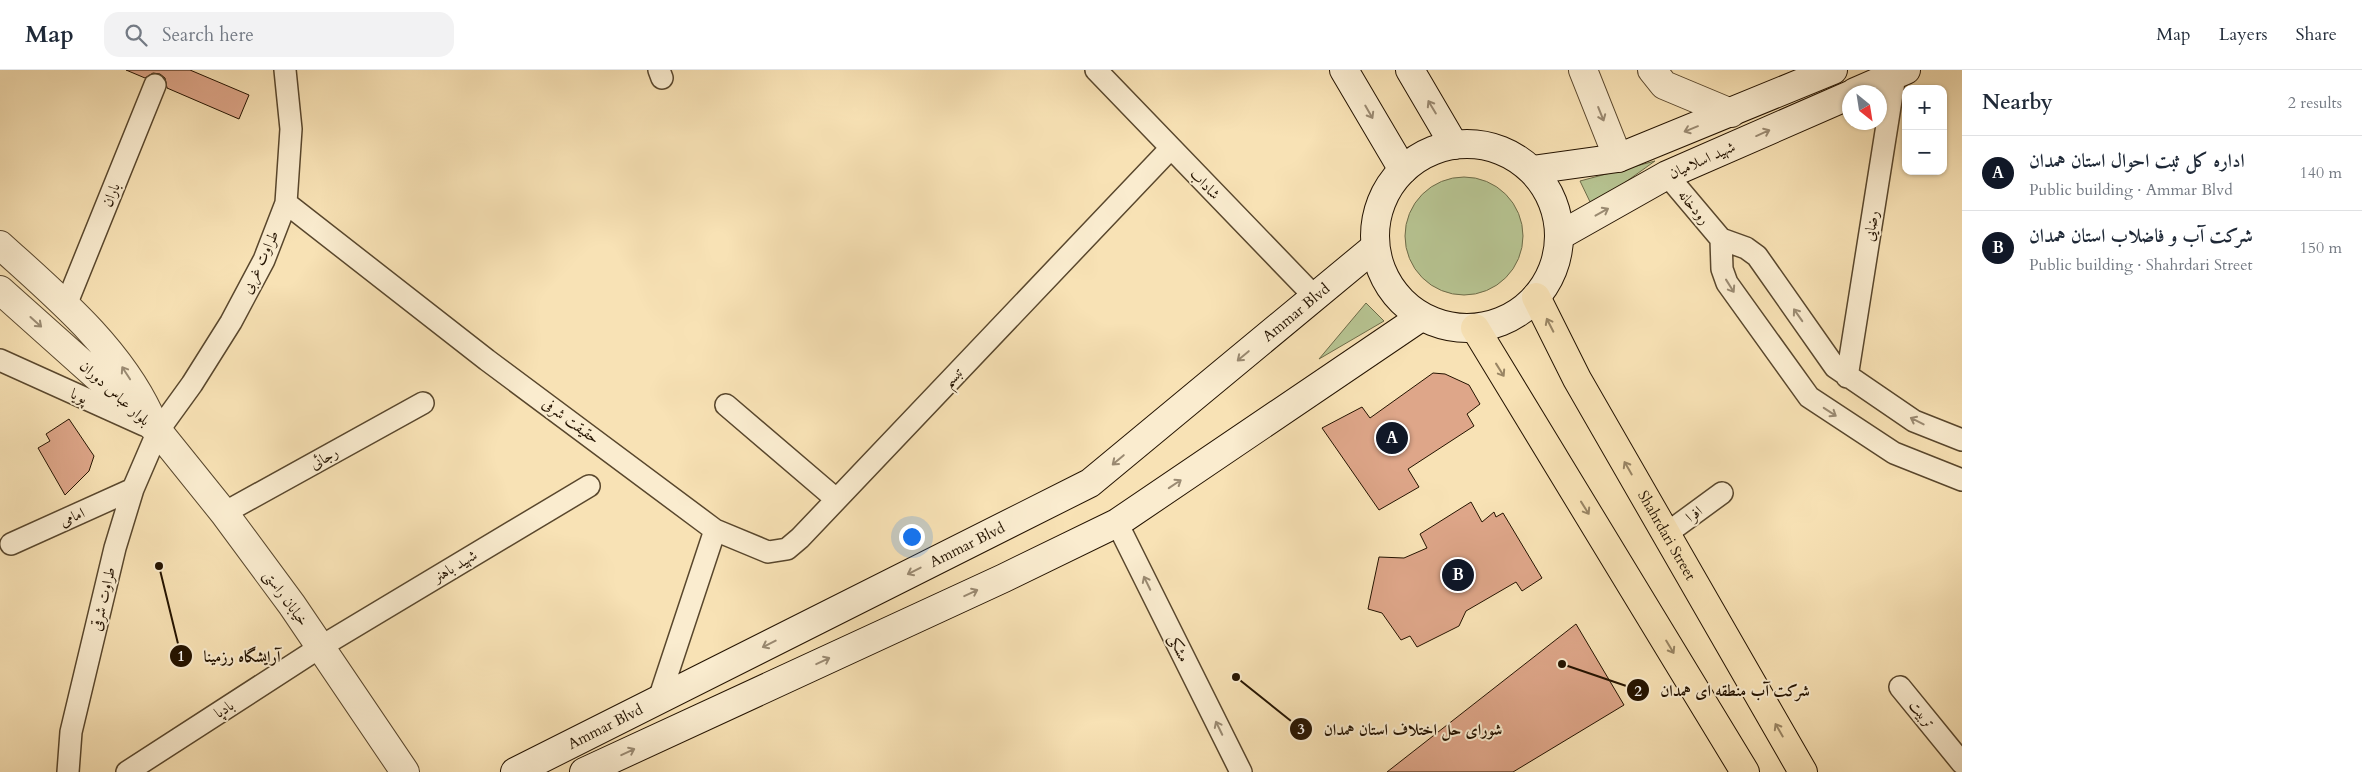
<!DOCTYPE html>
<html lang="en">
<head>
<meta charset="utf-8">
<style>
  :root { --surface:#fff; --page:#f2f2f3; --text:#1f2937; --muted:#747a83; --line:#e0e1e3; --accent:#111827 }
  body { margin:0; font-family:Cardo,Amiri,serif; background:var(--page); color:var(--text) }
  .controls { position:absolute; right:15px; top:15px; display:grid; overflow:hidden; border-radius:10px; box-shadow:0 1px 4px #0004 }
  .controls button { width:45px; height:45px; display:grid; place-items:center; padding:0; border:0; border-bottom:1px solid var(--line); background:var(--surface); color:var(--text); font:25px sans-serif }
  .compass { position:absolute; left:1842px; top:15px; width:45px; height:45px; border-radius:50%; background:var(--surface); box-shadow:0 1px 4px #0004; rotate:150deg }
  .you { position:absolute; left:911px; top:466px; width:18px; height:18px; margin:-12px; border:4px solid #fff; border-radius:50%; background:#1a73e8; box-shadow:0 0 0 8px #1a73e833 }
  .badge { display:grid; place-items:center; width:32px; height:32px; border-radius:50%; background:var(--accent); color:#fff; font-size:16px; font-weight:700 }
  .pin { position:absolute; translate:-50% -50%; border:2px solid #fff; box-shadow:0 1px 5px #0006 }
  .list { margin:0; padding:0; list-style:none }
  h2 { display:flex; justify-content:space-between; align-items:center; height:65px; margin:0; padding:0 20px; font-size:21px }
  h2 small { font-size:16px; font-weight:400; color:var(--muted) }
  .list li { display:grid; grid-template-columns:32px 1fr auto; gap:15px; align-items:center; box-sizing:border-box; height:75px; padding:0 20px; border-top:1px solid var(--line) }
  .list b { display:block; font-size:19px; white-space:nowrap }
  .list p { margin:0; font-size:16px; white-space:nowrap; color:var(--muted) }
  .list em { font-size:16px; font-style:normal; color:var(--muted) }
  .icon { flex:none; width:28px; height:28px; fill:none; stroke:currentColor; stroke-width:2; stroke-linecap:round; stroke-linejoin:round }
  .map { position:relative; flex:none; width:1962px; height:702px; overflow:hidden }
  header { display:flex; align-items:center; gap:30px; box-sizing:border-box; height:70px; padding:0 25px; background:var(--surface); border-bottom:1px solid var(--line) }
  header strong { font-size:24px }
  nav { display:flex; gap:28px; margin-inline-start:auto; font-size:18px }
  .search { width:350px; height:45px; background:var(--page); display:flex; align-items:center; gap:12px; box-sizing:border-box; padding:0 18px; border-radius:15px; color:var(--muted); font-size:19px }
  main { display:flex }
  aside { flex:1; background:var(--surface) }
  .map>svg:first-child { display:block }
  .green { fill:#b7c492; stroke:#6e6c49 }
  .building { fill:#dea689; stroke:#241300 }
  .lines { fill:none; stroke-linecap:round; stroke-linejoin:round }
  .minor-casing { stroke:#59472d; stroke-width:24 }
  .tertiary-casing { stroke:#59472d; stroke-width:30 }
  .secondary-casing { stroke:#241300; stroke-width:30 }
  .primary-casing { stroke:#241300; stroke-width:30 }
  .minor { stroke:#faeccf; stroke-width:21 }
  .tertiary { stroke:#faeccf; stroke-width:28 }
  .secondary { stroke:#faeccf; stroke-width:28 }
  .primary { stroke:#f8e2b5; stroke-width:28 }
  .oneway { stroke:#9a8a72 }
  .oneway2 { stroke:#998564 }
  .labels { text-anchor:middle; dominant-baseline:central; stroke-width:4; stroke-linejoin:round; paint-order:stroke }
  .street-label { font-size:15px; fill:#241300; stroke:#faeccf }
  .leader { fill:none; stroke:#241300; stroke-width:2 }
  .callout-dot { fill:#241300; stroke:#faeccf; stroke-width:2 }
  .mark-label { font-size:15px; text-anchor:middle; font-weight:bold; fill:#fff }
  .callout-label { font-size:16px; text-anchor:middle; font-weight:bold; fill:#241300; stroke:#faeccf; stroke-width:4; stroke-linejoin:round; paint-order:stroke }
</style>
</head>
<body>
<header>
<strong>Map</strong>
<div class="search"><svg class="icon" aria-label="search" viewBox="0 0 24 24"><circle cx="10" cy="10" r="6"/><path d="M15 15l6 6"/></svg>Search here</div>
<nav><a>Map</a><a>Layers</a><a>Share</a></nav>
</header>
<main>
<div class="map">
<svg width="1962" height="702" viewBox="0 0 1962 702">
  <rect width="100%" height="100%" fill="#f8e2b5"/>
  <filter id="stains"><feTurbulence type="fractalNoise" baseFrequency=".004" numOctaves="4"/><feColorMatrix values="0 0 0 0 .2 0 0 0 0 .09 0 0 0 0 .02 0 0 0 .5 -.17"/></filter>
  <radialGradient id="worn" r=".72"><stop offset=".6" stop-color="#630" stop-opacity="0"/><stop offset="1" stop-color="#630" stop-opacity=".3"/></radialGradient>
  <!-- green -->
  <path class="green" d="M1655,91L1592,136L1580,111Z
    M1405 166a59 59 0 1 1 118 0a59 59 0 1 1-118 0Z
    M1366,233L1384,251L1319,289Z"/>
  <!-- building -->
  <path class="building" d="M126,0H190L249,25L239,49L167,18L165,8L160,4L153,3L145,8Z
    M1433,303L1445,304L1469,315L1480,334L1467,344L1474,356L1408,399L1419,417L1379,440L1322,358L1362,337L1370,348Z
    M69,349L94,386L89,401L65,425L38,378L50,371L46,364Z
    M1471,432L1482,452L1494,442L1496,447L1503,443L1542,508L1522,521L1516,512L1466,541L1459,556L1417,577L1410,566L1401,570L1382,543L1368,539L1379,487L1404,488L1427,478L1420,464Z
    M1576,554L1624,635L1513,702H1387Z"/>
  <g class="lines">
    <!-- minor casing -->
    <g class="minor-casing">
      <path id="minor" d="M659,0L662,8
        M1096,0L1315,227
        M1667,105L1721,169
        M286,133L487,290L715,460L659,629
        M1721,169L1722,199L1727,213L1809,327L1894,383L1962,410
        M1721,169L1746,178L1757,186L1835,297L1914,351L1962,370
        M66,235L155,15
        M0,290L144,355
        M1847,307L1895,5
        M726,335L836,429
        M224,443L423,333
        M1117,453L1241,702
        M715,460L768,482L787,479L800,468L1171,78
        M1666,464L1722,423
        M11,474L133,419
        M1900,617L1962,693
        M68,702L71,662L115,478L133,419L158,361L192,314L231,252L264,190L286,133L291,59L285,0
        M127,702L322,576L589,416"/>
    </g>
    <!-- tertiary casing -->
    <g class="tertiary-casing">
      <path id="tertiary" d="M1583,0L1618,88
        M1652,0L1664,15L1731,43
        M0,175C55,225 117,276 149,344
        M0,220L158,361L224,443L292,535L405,702"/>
    </g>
    <!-- secondary casing -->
    <g class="secondary-casing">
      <g id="secondary">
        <path d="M1344,0L1403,100"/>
        <path d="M1410,0L1454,75"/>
        <path d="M1855,22L1906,0"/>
        <circle cx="1467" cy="166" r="92"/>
        <path d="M1532,100L1618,88L1833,0"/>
        <path d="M1559,166L1667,105L1850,25"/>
        <path id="s1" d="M515,702L1090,413L1375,177"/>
        <path d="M584,702L1004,508L1117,453L1421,247"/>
      </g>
    </g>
    <!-- primary casing -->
    <g class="primary-casing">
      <g id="primary">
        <path id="s2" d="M1536,227L1577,309L1803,702"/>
        <path d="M1475,258L1745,702"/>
      </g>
    </g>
    <!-- minor -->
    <use href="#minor" class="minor"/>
    <!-- tertiary -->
    <use href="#tertiary" class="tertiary"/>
    <!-- secondary -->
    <use href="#secondary" class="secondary"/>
    <!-- primary -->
    <use href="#primary" class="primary"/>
  </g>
  <!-- one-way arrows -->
  <defs><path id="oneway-shaft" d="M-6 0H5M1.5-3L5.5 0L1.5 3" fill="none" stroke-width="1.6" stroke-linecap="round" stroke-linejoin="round" transform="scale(1.25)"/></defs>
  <g class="oneway">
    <use href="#oneway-shaft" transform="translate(1432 37) rotate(-121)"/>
    <use href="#oneway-shaft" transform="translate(1369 42) rotate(60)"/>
    <use href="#oneway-shaft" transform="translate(1601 44) rotate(68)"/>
    <use href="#oneway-shaft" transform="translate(1691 59) rotate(158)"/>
    <use href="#oneway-shaft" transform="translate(1763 63) rotate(-24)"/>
    <use href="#oneway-shaft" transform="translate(1602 142) rotate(-29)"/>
    <use href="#oneway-shaft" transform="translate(1730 216) rotate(58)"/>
    <use href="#oneway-shaft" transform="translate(1798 245) rotate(-125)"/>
    <use href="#oneway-shaft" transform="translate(36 252) rotate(42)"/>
    <use href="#oneway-shaft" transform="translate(1243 286) rotate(140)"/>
    <use href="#oneway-shaft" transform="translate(126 303) rotate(-123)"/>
    <use href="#oneway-shaft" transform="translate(1830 342) rotate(33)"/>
    <use href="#oneway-shaft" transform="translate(1917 351) rotate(-153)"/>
    <use href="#oneway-shaft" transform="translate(1118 390) rotate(140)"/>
    <use href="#oneway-shaft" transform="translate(1175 414) rotate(-34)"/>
    <use href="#oneway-shaft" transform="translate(914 501) rotate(153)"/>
    <use href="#oneway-shaft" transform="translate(1147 513) rotate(-116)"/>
    <use href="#oneway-shaft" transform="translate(971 523) rotate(-25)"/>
    <use href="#oneway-shaft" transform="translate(769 574) rotate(153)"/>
    <use href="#oneway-shaft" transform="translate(823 591) rotate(-25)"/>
    <use href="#oneway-shaft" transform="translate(1219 658) rotate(-116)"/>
    <use href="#oneway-shaft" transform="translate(628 682) rotate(-25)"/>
  </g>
  <g class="oneway2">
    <use href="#oneway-shaft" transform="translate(1550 255) rotate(-117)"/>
    <use href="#oneway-shaft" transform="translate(1500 300) rotate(58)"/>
    <use href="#oneway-shaft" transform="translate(1628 398) rotate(-120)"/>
    <use href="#oneway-shaft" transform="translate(1585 438) rotate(58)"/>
    <use href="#oneway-shaft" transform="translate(1670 577) rotate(59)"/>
    <use href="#oneway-shaft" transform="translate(1779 660) rotate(-120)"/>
  </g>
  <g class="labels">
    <!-- street labels -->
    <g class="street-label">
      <text transform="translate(1702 90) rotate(-24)">شهید اسلامیان</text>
      <text transform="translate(1205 114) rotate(46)">شاداب</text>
      <text transform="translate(111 125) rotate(-68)">باران</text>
      <text transform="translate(1694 137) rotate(50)">رودخانه</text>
      <text transform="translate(1871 156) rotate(-81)">رضایی</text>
      <text transform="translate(260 192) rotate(-65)">طراوت غربی</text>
      <text stroke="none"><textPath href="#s1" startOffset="911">Ammar Blvd</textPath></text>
      <text transform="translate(953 307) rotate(-46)">تبسم</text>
      <text transform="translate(115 323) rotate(42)">بلوار عباس دوران</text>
      <text transform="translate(79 326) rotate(24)">پویا</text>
      <text transform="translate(571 351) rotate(36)">حقیقت شرفی</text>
      <text transform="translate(324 388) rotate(-29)">رجائی</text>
      <text transform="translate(1694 444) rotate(-37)">افرا</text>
      <text transform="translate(72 447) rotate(-24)">امامی</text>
      <text stroke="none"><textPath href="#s2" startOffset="272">Shahrdari Street</textPath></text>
      <text stroke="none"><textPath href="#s1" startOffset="506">Ammar Blvd</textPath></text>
      <text transform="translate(455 496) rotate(-31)">شهید باهنر</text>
      <text transform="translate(286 528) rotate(54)">خیابان راستی</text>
      <text transform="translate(103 529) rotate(-77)">طراوت شرقی</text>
      <text transform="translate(1179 578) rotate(64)">مشکی</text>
      <text transform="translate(224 639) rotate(-33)">بادپا</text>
      <text transform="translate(1922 644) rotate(51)">تربیت</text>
      <text stroke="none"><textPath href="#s1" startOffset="101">Ammar Blvd</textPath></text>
    </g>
  </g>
  <!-- callouts -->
  <path class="leader" d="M159 496L181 586M1562 594L1638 620M1236 607L1301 659"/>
  <g class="callout-dot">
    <circle cx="159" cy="496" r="5"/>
    <circle cx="1562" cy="594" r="5"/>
    <circle cx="1236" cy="607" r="5"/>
    <circle cx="181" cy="586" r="12"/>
    <circle cx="1638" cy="620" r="12"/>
    <circle cx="1301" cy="659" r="12"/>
  </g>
  <g class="mark-label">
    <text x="181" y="591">1</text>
    <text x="1638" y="626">2</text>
    <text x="1301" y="664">3</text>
  </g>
  <g class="callout-label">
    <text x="242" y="592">آرایشگاه رزمینا</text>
    <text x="1735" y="626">شرکت آب منطقه ای همدان</text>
    <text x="1413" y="665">شوراى حل اختلاف استان همدان</text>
  </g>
  <rect width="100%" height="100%" filter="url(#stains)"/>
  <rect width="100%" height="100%" fill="url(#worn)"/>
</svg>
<div class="controls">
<button>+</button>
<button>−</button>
</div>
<svg class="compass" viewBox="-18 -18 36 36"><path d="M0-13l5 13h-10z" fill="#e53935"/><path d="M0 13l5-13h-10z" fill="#747a83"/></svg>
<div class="you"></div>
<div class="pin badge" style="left:1392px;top:368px">A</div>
<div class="pin badge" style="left:1458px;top:505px">B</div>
</div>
<aside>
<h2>Nearby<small>2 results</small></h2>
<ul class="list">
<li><span class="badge">A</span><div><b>اداره کل ثبت احوال استان همدان</b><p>Public building · Ammar Blvd</p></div><em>140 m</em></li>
<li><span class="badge">B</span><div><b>شرکت آب و فاضلاب استان همدان</b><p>Public building · Shahrdari Street</p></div><em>150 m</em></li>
</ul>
</aside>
</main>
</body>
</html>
